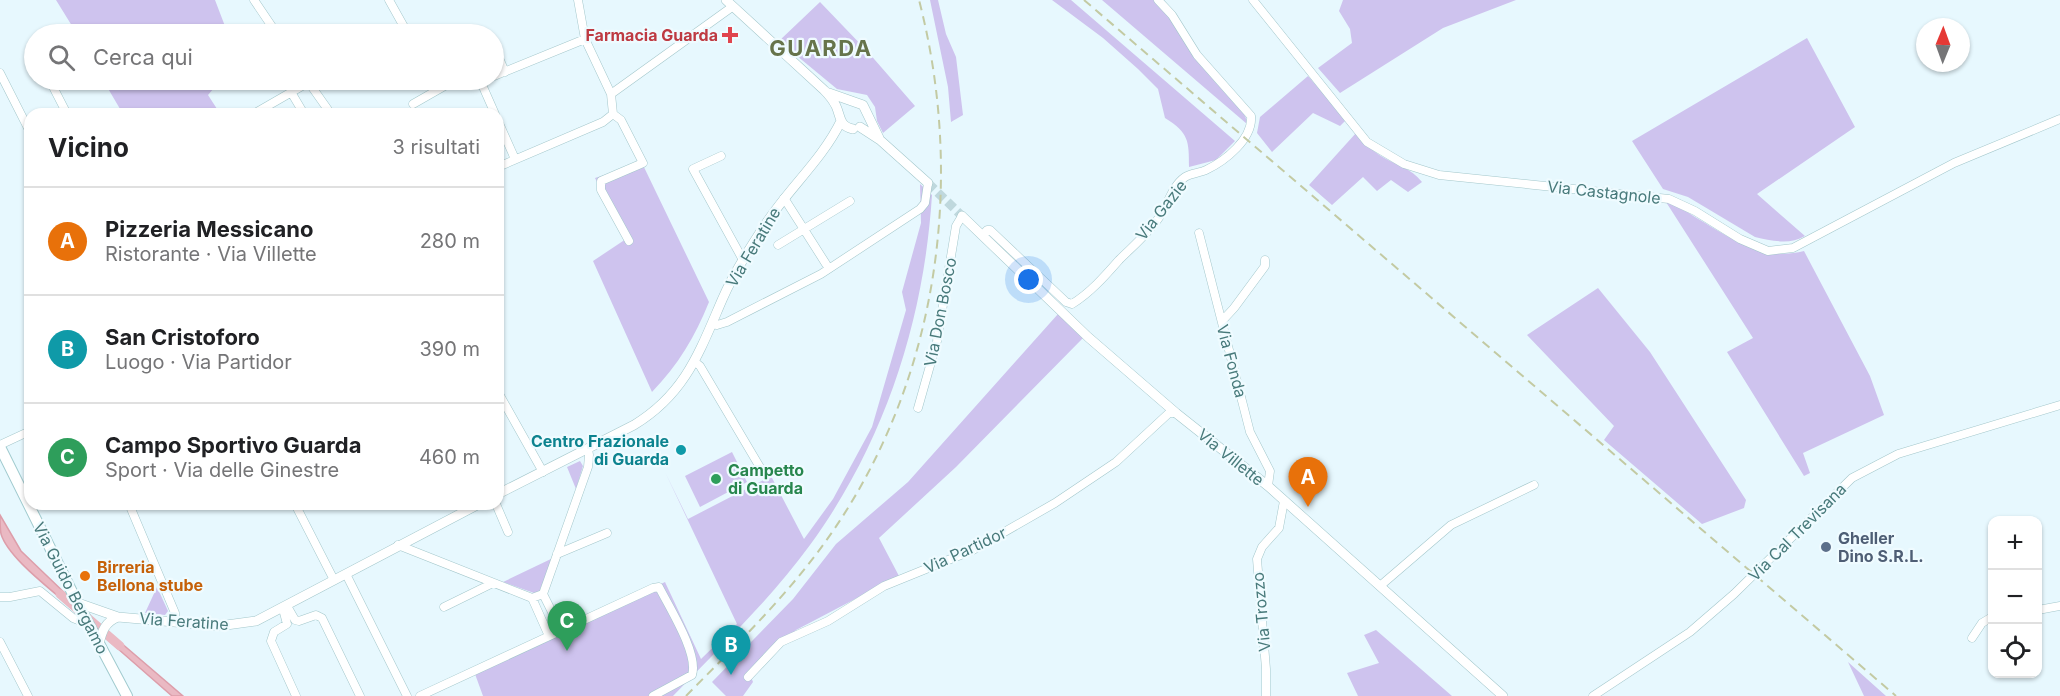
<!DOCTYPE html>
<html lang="it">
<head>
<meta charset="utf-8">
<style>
  :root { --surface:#fff; --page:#f6f6f6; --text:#202124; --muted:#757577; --line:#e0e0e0; --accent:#b45309 }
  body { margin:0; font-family:Inter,sans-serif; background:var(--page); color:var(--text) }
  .controls { position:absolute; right:18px; bottom:18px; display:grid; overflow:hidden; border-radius:12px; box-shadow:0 2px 4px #0004 }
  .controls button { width:54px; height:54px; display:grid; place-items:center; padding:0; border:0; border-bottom:2px solid var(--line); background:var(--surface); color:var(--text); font:30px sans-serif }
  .compass { position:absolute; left:1916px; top:18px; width:54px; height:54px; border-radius:50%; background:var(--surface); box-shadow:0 2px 4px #0004; rotate:1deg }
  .you { position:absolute; left:1029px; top:280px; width:21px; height:21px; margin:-15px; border:4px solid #fff; border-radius:50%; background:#1a73e8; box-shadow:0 0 0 9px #1a73e833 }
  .badge { display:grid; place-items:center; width:39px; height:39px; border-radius:50%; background:var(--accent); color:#fff; font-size:20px; font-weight:700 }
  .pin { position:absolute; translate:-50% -50px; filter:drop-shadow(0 2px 3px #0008) }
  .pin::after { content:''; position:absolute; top:32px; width:21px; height:18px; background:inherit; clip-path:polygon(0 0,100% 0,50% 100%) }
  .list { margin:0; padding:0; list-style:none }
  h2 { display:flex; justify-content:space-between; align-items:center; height:78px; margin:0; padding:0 24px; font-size:26px }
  h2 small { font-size:20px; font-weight:400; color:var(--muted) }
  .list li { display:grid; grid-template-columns:39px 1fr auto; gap:18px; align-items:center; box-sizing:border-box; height:108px; padding:0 24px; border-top:2px solid var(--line) }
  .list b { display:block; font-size:22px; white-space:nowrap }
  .list p { margin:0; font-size:20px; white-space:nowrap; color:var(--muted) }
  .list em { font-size:20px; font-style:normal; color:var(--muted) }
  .icon { flex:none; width:33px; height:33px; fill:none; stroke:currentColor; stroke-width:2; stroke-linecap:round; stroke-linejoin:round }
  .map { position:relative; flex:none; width:2060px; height:696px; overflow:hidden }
  .search { position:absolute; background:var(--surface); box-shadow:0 2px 4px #0004; left:24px; top:24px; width:480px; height:66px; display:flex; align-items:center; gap:15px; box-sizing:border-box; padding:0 21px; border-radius:33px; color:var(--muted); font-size:22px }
  .panel { position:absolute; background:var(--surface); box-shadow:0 2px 4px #0004; left:24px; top:108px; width:480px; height:402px; border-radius:18px }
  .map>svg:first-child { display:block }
  .green { fill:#cec3ee }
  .water { fill:#eab9c3; stroke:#dd9eaa; stroke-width:1.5 }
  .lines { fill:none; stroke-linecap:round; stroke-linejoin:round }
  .canal { stroke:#eab9c3; stroke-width:9 }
  .tertiary-tunnel { stroke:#bfd8dd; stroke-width:9; stroke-dasharray:9 4.5; stroke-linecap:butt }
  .minor-casing { stroke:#a3c7cb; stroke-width:9 }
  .tertiary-casing { stroke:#a3c7cb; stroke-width:10 }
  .secondary-casing { stroke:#a1cbcf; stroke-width:12 }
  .minor { stroke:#fff; stroke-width:8 }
  .tertiary { stroke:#fff; stroke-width:9 }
  .secondary { stroke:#fff; stroke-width:10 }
  .rail { stroke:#c3caa3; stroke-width:2; stroke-dasharray:9 6; stroke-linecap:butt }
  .health-dot { fill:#e0444e; stroke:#effbff; stroke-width:2 }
  .culture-dot { fill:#0f9aa8; stroke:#effbff; stroke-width:2 }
  .leisure-dot { fill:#2e9e5b; stroke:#effbff; stroke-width:2 }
  .service-dot { fill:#5c6f8a; stroke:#effbff; stroke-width:2 }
  .food-dot { fill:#e8710a; stroke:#effbff; stroke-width:2 }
  .labels { text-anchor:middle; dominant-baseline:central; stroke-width:4.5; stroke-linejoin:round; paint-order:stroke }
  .health-label { font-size:16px; font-weight:bold; fill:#be3a42; stroke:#effbff; text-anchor:end }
  .street-label { font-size:16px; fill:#487a7b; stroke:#effbff }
  .culture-label { font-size:16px; font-weight:bold; fill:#0d838f; stroke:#effbff; text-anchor:end }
  .leisure-label { font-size:16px; font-weight:bold; fill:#27864d; stroke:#effbff; text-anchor:start }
  .service-label { font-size:16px; font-weight:bold; fill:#4e5e75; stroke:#effbff; text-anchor:start }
  .food-label { font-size:16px; font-weight:bold; fill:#c56008; stroke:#effbff; text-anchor:start }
  .district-label { font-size:22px; font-weight:bold; letter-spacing:1.5px; fill:#67744b; stroke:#effbff }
</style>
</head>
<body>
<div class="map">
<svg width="2060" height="696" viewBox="0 0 2060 696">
  <rect width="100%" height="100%" fill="#e7f8fe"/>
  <!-- green -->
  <path class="green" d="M56,0H215L228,34H77Z
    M930,0H938L946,34L956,57L963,115L951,122L948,87Z
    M1052,0H1071L1235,141L1216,160L1189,167C1189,141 1189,133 1165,118L1158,89L1138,69L1103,38Z
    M1102,0H1155C1181,29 1198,65 1226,94C1234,103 1247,112 1247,124Z
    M1343,0H1516L1443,28L1340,93L1318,68L1352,43L1350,29L1339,11Z
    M820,2L868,52L915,106L883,133L877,121L875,107L867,95L837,89L779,41Z
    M1807,38L1855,127L1757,194L1805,236C1790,245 1772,241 1755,237L1688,197L1663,189L1632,141Z
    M1308,76L1346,120L1340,126L1313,113L1272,152L1257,133L1260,117Z
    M103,80H221L208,95L219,112L216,114H123Z
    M1356,133C1364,141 1371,150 1381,156C1396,165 1411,168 1422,182L1408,192L1391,180L1377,191L1363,177L1332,205L1309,185Z
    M642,163L709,302C695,337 678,365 652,392L593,261L626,239L595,178Z
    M920,184L932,195C924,321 885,442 810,545C770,600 720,647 673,696H483L475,674L665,582L701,659L737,624L665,472L688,519L771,476L804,539L833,499L872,427L906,310L902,292L921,223Z
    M1666,202C1677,205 1686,211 1695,217C1729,237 1762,262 1804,251L1870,376L1884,415L1803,453L1810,473L1804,476L1727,352L1753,338Z
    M1598,288L1650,352L1746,500L1744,508L1702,524L1604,440L1614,426L1527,335Z
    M1058,314L1083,338L956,467L879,538L899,576L796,630L751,677L753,682L743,696H726L712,682L793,599L836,544L908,482Z
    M732,452L747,482L700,507L685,476Z
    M580,461L583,466L576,489L567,467Z
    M553,558L539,592L534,593L503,582Z
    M157,587L168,611L165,615L145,613Z
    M1376,630L1452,696H1358L1347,673L1379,663L1364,635Z
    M1848,662L1886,696H1864Z"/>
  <!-- water -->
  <path class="water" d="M0,515L21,551L70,598L66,603C48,587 8,557 1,534C0,528 0,521 0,515Z
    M113,636L183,696H172L109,641Z"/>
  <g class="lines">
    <!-- canal -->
    <path class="canal" d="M60,594L120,646"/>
    <!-- tertiary-tunnel -->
    <path class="tertiary-tunnel" d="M928,183L962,216"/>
    <!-- minor casing -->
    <g class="minor-casing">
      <path id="minor" d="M254,0L277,34
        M389,0L408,34
        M578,0L585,39L611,94L613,114L621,120L643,163L601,181V190L629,241
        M1253,0L1367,142L1404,164L1439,175L1669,199L1695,211L1740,239L1768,251L1793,248L1954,163L2060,119
        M494,58H499L505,72
        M0,73L30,132
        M494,76L585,39
        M307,80L331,114
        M480,80L495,114
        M50,81L67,114
        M291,92L304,114
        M611,94L732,7
        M413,104L455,80
        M257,112L309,82
        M498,121L515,159
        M721,156L693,169L743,260
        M498,167L603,122L613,114
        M784,198L826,264
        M1199,233L1250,432L1270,471L1268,486
        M983,235L987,230H990L1066,302L1072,304C1090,293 1105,276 1119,260C1133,246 1149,233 1160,216C1168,204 1172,186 1185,177C1191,173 1200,173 1206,170C1225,161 1253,139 1251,116L1197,55L1172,15L1158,0
        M778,245L850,201
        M1222,321L1234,308L1265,266V260
        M712,324L717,325L727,322L821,274L920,209L925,203L928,183
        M695,362L700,366L764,474
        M498,392L543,472
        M918,408L937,341L956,226L962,216
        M0,445L30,431
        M129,504L175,613V621
        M295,504L334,580
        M496,504L508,532
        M398,545L532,598L543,594L588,467L589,455L588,449
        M557,554L607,533
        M346,574L407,696
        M1380,586L1451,525L1534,485
        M543,594L561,630
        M0,597H10L40,591L73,618L88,624
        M532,598L549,636
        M287,606L295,620L299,621L316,615L322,618L360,696
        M444,607L493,583
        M283,609L287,624L274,632L271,641L296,696
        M2038,610L2060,606
        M1972,638L1982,623L1992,617
        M0,642L28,696
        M748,677L781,642L828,621L884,586L973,550L1055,503L1116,462L1169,413H1176
        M420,696L653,588L659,587C669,607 699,654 692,675L653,696
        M1266,696V669L1257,559L1262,547L1279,528L1284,501
        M1593,696L1690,632L1734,594L1852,478L1898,454L2060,405"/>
    </g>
    <!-- tertiary casing -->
    <g class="tertiary-casing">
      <path id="tertiary" d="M726,0L824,90C829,95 833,100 836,106C841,117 839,126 853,129
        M829,93L863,105L879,138
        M860,127L880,140L928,183
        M962,216L1088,337L1176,413L1268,486L1503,696
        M498,494L634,425C685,394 699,353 722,300C733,274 749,249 765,225C788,189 822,160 841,121
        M78,603L118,617L219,626L256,621L479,504
        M99,644C102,631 105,622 118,617"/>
    </g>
    <!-- secondary casing -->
    <g class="secondary-casing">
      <path id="secondary" d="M0,447L76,600L127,696"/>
    </g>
    <!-- minor -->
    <use href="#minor" class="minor"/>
    <!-- tertiary -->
    <use href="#tertiary" class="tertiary"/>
    <!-- secondary -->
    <use href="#secondary" class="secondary"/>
    <!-- rail -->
    <path class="rail" d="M1084,0L1896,696
      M686,696C734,647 783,600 823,545C937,389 967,185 919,0"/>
  </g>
  <!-- markers -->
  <path class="health-dot" d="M727 26h6v6h6v6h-6v6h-6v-6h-6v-6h6z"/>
  <circle class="culture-dot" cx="681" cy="450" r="6"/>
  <circle class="leisure-dot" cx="716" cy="479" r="6"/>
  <circle class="service-dot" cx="1826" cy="547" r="6"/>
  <circle class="food-dot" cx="85" cy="576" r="6"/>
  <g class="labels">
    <!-- health labels -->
    <g class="health-label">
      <text x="718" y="35">Farmacia Guarda</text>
    </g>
    <!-- street labels -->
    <g class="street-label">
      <text transform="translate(1604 192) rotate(6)">Via Castagnole</text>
      <text transform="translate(1161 210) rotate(-52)">Via Gazie</text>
      <text transform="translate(753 247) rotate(-59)">Via Feratine</text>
      <text transform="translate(940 312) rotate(-79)">Via Don Bosco</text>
      <text transform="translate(1232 361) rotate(75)">Via Fonda</text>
      <text transform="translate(1231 457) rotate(39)">Via Villette</text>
      <text transform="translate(1797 532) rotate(-45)">Via Cal Trevisana</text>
      <text transform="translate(965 550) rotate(-25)">Via Partidor</text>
      <text transform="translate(71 588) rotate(63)">Via Guido Bergamo</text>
      <text transform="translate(1261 612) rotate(-95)">Via Trozzo</text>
      <text transform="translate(184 621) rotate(4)">Via Feratine</text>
    </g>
    <!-- culture labels -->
    <g class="culture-label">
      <text x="669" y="441">Centro Frazionale<tspan x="669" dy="18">di Guarda</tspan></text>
    </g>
    <!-- leisure labels -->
    <g class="leisure-label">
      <text x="728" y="470">Campetto<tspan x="728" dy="18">di Guarda</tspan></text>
    </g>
    <!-- service labels -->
    <g class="service-label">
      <text x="1838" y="538">Gheller<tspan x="1838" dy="18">Dino S.R.L.</tspan></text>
    </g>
    <!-- food labels -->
    <g class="food-label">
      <text x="97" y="567">Birreria<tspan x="97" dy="18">Bellona stube</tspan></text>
    </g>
    <!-- district labels -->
    <g class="district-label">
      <text x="821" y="48">GUARDA</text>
    </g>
  </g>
</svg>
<div class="controls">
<button>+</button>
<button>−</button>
<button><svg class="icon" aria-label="locate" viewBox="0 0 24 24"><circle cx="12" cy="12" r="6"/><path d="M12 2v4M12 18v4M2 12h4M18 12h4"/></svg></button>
</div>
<svg class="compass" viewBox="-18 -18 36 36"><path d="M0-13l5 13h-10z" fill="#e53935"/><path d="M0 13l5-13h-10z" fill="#757577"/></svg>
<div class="you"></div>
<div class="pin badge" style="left:1308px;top:507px;background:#e8710a">A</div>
<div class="pin badge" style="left:731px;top:675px;background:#0f9aa8">B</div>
<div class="pin badge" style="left:567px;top:651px;background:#2e9e5b">C</div>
<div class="search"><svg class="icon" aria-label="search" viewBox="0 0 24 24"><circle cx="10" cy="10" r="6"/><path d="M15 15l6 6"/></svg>Cerca qui</div>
<section class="panel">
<h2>Vicino<small>3 risultati</small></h2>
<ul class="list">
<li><span class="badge" style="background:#e8710a">A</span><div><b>Pizzeria Messicano</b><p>Ristorante · Via Villette</p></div><em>280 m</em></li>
<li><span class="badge" style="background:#0f9aa8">B</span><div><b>San Cristoforo</b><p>Luogo · Via Partidor</p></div><em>390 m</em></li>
<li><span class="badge" style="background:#2e9e5b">C</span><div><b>Campo Sportivo Guarda</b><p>Sport · Via delle Ginestre</p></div><em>460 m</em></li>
</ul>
</section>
</div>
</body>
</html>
